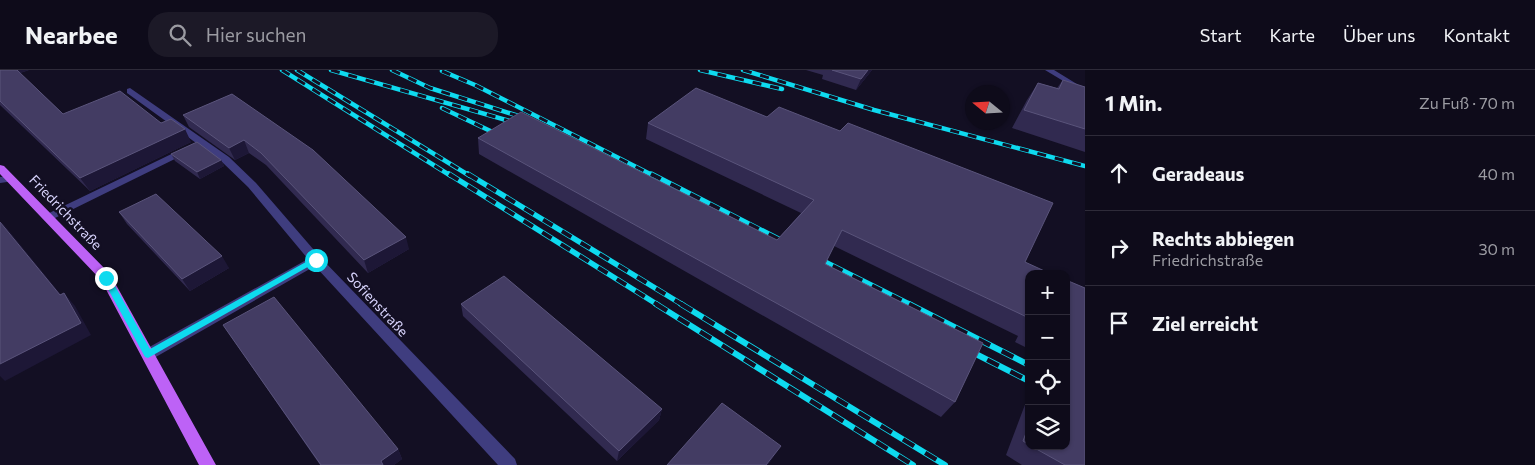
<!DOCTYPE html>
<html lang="de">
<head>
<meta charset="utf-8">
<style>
  :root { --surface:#0e0b1a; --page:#1c1927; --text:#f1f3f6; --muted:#9b9ba2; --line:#2e2b39 }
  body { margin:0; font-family:Commissioner,sans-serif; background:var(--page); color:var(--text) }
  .controls { position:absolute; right:15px; bottom:15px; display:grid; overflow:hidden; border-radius:10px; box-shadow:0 1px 4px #0004 }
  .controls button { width:45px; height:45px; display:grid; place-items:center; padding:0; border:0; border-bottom:1px solid var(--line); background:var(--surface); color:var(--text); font:25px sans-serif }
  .compass { position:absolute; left:965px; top:15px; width:45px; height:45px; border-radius:50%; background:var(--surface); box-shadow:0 1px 4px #0004; rotate:288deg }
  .stop { position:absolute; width:15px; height:15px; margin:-11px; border:4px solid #0edaef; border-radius:50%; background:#fff }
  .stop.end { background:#0edaef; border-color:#fff; box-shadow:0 1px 5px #0008 }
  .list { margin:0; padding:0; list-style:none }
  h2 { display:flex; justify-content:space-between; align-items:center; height:65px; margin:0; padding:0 20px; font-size:21px }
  h2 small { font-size:16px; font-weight:400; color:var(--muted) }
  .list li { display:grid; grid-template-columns:32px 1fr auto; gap:15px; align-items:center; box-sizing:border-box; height:75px; padding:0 20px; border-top:1px solid var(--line) }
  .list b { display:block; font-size:19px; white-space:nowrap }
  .list p { margin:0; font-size:16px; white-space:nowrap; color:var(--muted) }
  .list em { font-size:16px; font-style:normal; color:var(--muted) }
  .icon { flex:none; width:28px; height:28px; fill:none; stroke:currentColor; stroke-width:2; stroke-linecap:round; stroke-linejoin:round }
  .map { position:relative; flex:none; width:1085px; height:395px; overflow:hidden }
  header { display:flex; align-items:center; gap:30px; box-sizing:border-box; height:70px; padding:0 25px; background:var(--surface); border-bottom:1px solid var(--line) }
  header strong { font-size:24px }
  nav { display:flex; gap:28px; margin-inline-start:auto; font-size:18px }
  .search { width:350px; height:45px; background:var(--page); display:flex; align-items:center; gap:12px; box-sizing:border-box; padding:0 18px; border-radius:20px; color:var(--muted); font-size:19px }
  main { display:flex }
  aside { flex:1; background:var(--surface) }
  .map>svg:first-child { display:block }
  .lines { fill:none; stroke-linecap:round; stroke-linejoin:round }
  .lane { fill:#3f3d7f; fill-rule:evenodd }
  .street { fill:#3f3d7f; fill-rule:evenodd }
  .primary { fill:#bd62f6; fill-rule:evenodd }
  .rail-far2-casing { stroke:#0edaef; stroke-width:4.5 }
  .rail-far1-casing { stroke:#0edaef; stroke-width:5.5 }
  .rail-casing { stroke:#0edaef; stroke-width:6 }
  .rail-far2 { stroke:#130f23; stroke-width:3; stroke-dasharray:9; stroke-linecap:butt }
  .rail-far1 { stroke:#130f23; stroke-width:4; stroke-dasharray:11; stroke-linecap:butt }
  .rail { stroke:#130f23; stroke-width:4.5; stroke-dasharray:13; stroke-linecap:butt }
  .wall { fill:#312a50 }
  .shaded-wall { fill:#1d1736 }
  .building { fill:#433c63; stroke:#5a547b }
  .route { fill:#0edaef }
  .labels { text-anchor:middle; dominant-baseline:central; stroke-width:5; stroke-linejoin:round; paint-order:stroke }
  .street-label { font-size:14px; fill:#d8d4fd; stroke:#130f23 }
</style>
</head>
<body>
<header>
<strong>Nearbee</strong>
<div class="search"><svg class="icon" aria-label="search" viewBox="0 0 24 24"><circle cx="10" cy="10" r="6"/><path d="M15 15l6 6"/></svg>Hier suchen</div>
<nav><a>Start</a><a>Karte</a><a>Über uns</a><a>Kontakt</a></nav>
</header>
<main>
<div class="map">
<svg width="1085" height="395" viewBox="0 0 1085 395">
  <rect width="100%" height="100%" fill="#130f23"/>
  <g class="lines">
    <!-- lane -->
    <path class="lane" d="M1045,0H1054L1085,19V24Z
      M186,77L189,78V82L53,149L49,150L44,147L45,145Z
      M11,106L14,107L16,109L14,111L0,113V107Z"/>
    <!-- street -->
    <path class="street" d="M130,18L229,87L256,113L320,187L515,389L517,395H498L315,196L154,288L149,290L144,288L142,284L144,280L308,189L248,117L221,91L127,23V19Z"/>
    <!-- primary -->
    <path class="primary" d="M0,95L4,96L110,204L216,395H199L101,210L0,104Z"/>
    <!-- rail-far2 casing -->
    <g class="rail-far2-casing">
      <path id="rail-far2" d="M282,0L451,106
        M297,0L470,106
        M331,0L520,54
        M392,0L430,18L528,49
        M700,0L782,19
        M743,0L874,40L1085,96
        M442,1L475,15L654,106
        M442,38L503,67"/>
    </g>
    <!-- rail-far1 casing -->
    <g class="rail-far1-casing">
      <path id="rail-far1" d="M449,104L658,235
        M468,104L683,235
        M651,104L790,175
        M813,186L911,235"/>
    </g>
    <!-- rail casing -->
    <g class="rail-casing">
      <path id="rail" d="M656,234L913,395
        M681,234L945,395
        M909,234L1029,295
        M964,278L1029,311"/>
    </g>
    <!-- rail-far2 -->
    <use href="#rail-far2" class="rail-far2"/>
    <!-- rail-far1 -->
    <use href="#rail-far1" class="rail-far1"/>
    <!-- rail -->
    <use href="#rail" class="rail"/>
  </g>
  <!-- wall -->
  <path class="wall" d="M0,0H29L20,3L63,44L161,53L191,72L90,121L0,35Z
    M806,0H872L856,20L822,9L823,5Z
    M1063,10L1085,17V82L1012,58L1027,30L1038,13L1057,18Z
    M232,24L409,179L368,203L266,95L249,83L235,90L189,57L183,45Z
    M648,53L1025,192L1029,204V279L1015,272L1018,266L834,176L825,194L955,332L941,347L479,84L478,68L777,170L801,143L646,69Z
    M171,84L221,90L224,96L200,109L175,91Z
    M119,142L229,198L190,221L127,154Z
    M461,234L662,339L659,350L617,391L463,246Z
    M223,255L398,379L402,389L394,395H320Z
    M1029,324V376H1066L1085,395H1022L1006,385Z"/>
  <!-- shaded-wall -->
  <path class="shaded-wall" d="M14,0H29L17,4Z
    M868,0H872L856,20L861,9Z
    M185,59L191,72L90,121L80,108Z
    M244,70L249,83L235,90L229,78Z
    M221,90L224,96L200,109L197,102Z
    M0,151L5,156L71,237L60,225Z
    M406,167L409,179L368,203L364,190Z
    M222,186L229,198L190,221L182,209Z
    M64,223L75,236L91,265L5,311L0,306V294Z
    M662,339L659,350L617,391L619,381Z
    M781,376L768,395H766Z
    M398,379L402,389L394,395H383L381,391Z"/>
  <!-- building -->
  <path class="building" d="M0,0H17L63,44L120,21L161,53L171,49L185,59L80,108L0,31Z
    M832,0H868L861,9Z
    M1063,10L1085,17V59L1024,40L1038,13L1059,19Z
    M696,18L767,47L779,37L840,61L848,53L1053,133L1025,192L1051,204H1029V248L842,160L825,194L983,273L955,332L478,68L521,42L777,170L814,130L648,53Z
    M232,24L313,80L406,167L364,190L261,83L244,70L229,78L183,45Z
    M197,72L221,90L197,102L171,84Z
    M156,124L222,186L182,209L119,142Z
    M0,152L60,225L64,223L81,253L0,294Z
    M504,206L662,339L619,381L461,234Z
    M1066,210L1085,218V395H1065L1031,376H1066Z
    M274,227L398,379L381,391L383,395H321L223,255Z
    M722,333L781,376L766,395H667Z
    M1029,355V375L1023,371Z"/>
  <!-- route -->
  <path class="route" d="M313,188L320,190L148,288L145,287L102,208L109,205L150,279Z"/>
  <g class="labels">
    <!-- street labels -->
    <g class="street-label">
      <text transform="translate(66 142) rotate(46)">Friedrichstraße</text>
      <text transform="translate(378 234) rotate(47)">Sofienstraße</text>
    </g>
  </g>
</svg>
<div class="controls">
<button>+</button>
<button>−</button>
<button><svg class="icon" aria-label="locate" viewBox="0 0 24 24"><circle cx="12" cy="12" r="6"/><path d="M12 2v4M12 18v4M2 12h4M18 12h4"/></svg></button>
<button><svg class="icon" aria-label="layers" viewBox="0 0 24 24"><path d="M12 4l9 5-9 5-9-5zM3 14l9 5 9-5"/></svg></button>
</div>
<svg class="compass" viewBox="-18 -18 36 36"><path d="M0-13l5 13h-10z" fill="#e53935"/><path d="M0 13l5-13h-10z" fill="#9b9ba2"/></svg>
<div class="stop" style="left:316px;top:190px"></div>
<div class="stop end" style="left:106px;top:208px"></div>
</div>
<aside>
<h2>1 Min.<small>Zu Fuß · 70 m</small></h2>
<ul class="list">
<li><svg class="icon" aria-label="ahead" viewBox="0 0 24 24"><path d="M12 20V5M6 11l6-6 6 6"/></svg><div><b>Geradeaus</b></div><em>40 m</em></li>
<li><svg class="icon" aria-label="right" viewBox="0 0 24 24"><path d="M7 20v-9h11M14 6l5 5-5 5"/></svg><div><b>Rechts abbiegen</b><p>Friedrichstraße</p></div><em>30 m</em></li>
<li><svg class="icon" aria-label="arrive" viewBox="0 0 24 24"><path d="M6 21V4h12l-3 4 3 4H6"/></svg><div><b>Ziel erreicht</b></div></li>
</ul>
</aside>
</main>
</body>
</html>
